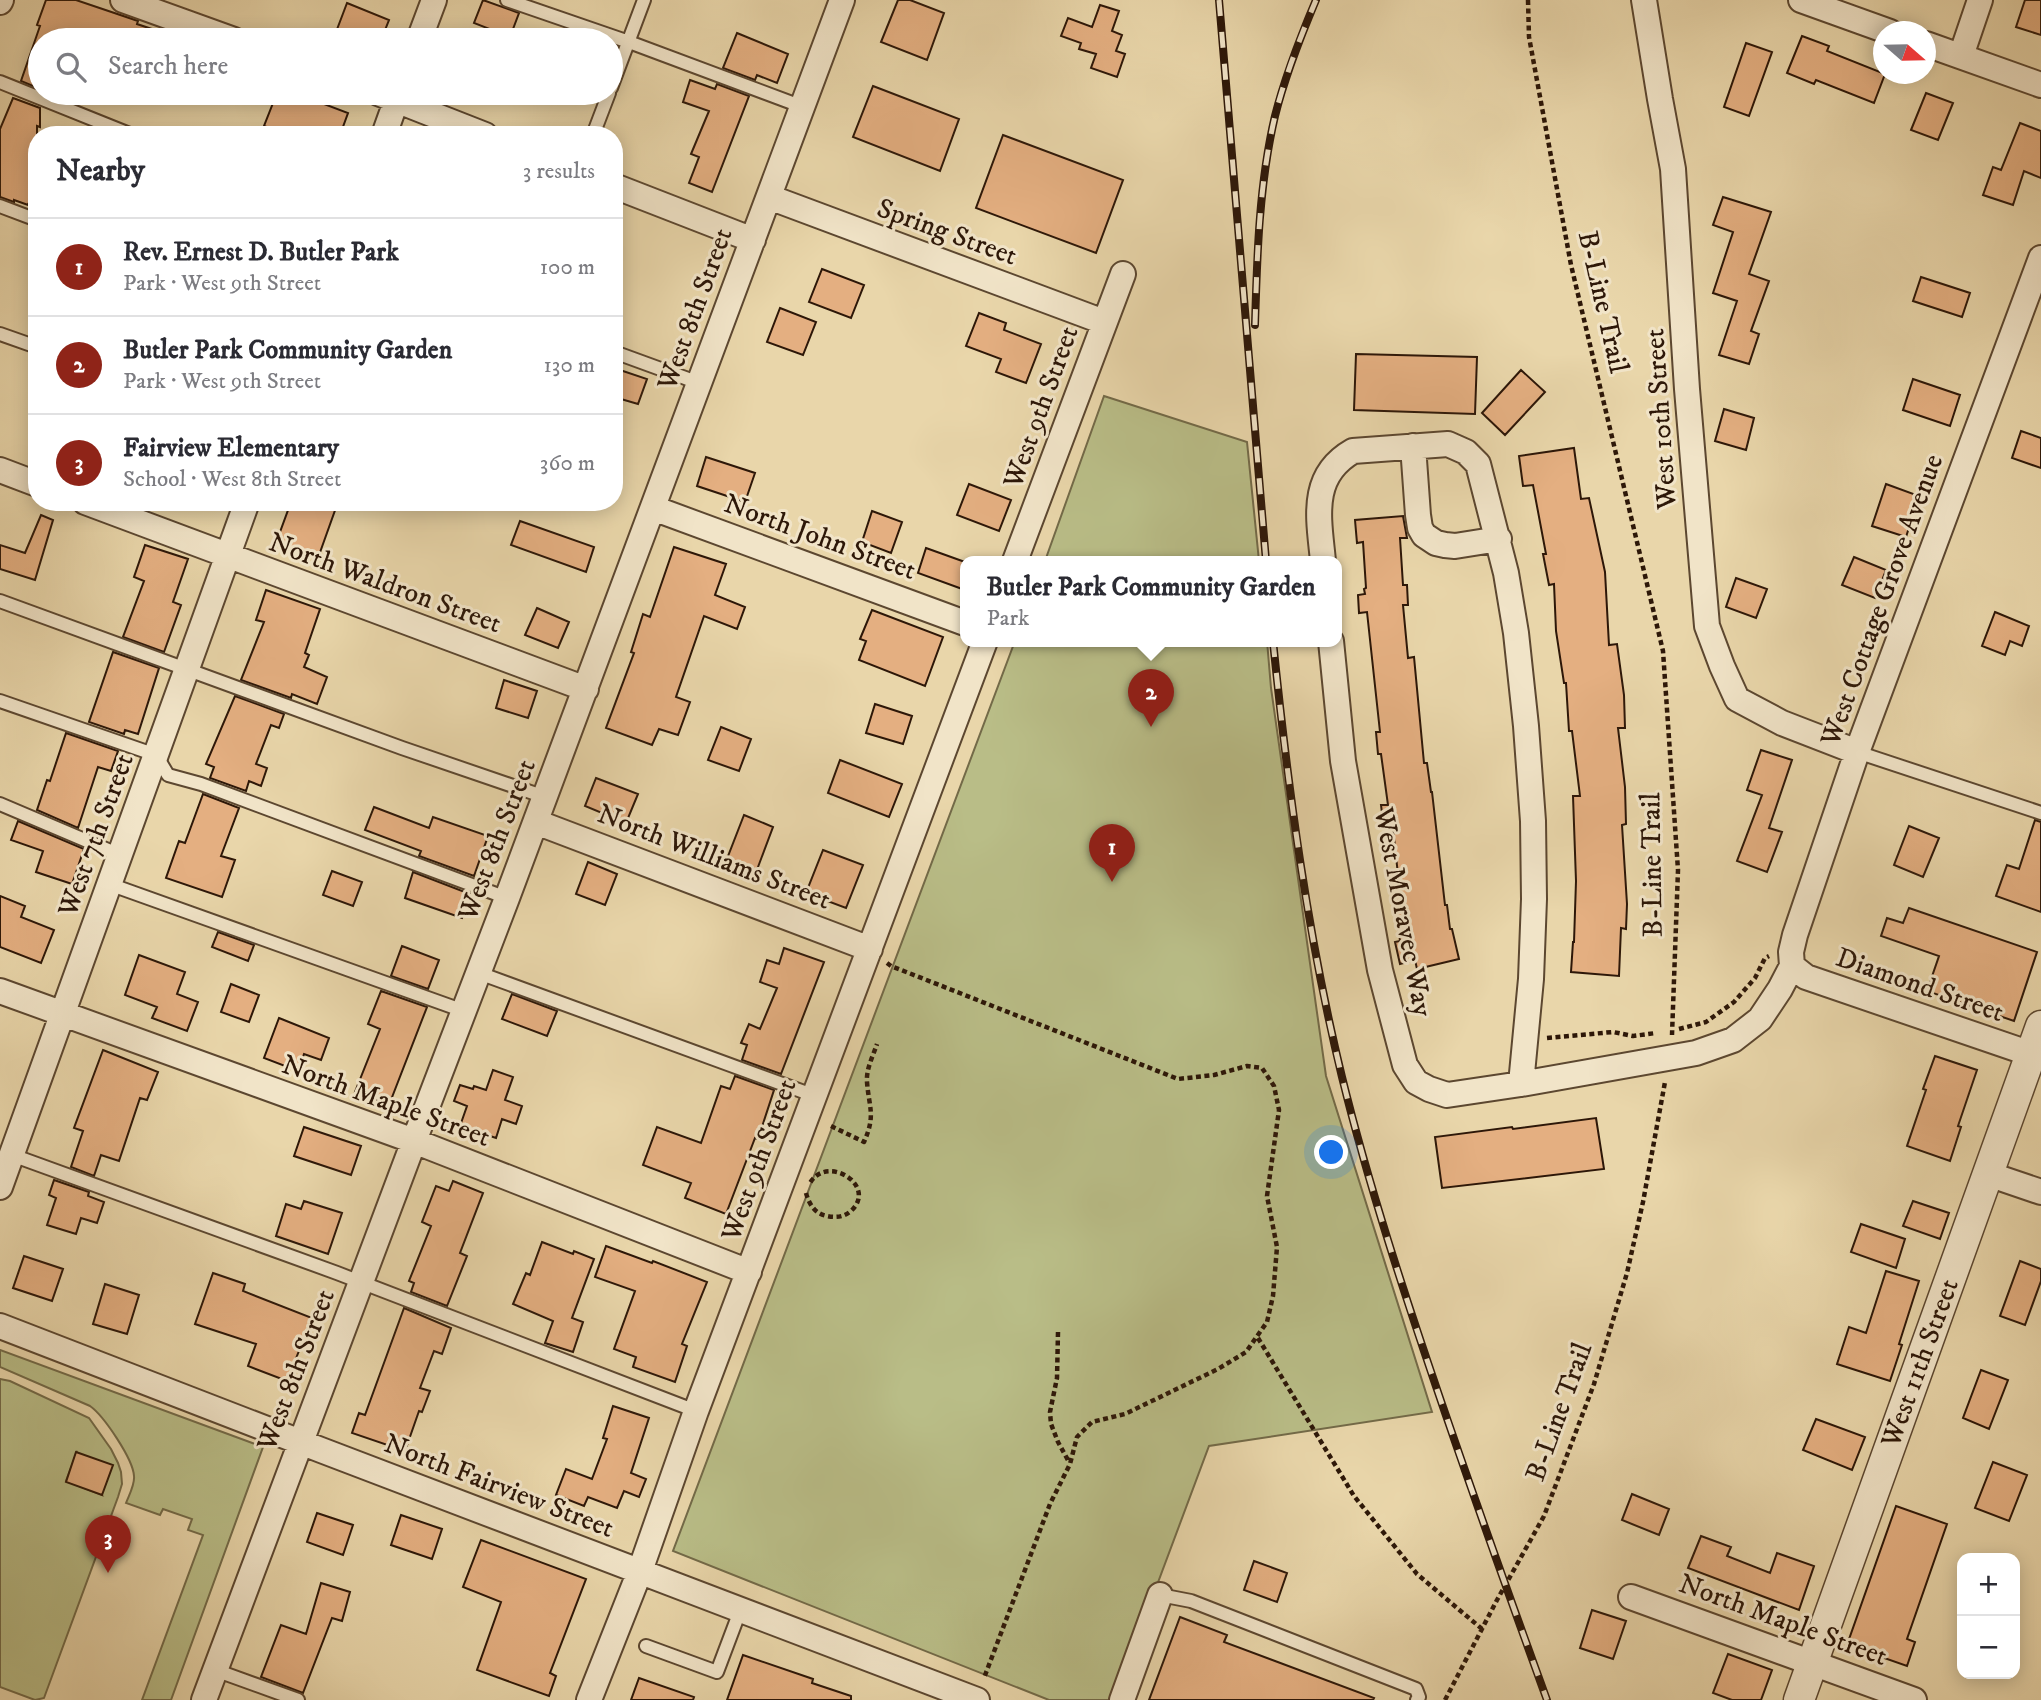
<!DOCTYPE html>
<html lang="en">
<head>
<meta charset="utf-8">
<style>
  :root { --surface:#fff; --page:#f2f2f3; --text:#2b2b33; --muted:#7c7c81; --line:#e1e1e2; --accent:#8f2418 }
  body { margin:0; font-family:"IM FELL DW Pica",serif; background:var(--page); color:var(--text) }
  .controls { position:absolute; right:21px; bottom:21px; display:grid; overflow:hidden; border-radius:14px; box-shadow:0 4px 18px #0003 }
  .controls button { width:63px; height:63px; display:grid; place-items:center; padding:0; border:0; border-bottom:2px solid var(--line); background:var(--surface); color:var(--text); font:35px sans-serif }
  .compass { position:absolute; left:1873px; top:21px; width:63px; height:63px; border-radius:50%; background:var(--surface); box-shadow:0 4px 18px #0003; rotate:110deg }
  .you { position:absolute; left:1332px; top:1153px; width:24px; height:24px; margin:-18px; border:5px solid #fff; border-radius:50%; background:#1a73e8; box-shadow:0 0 0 10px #1a73e833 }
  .badge { display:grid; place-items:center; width:46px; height:46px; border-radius:50%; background:var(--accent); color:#fff; font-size:23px; font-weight:700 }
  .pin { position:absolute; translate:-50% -58px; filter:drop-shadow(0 2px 4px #0008) }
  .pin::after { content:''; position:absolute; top:37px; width:24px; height:21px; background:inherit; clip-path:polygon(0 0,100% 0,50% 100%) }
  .popup { position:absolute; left:960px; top:556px; width:382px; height:91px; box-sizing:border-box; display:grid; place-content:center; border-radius:14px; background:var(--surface); filter:drop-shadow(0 2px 5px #0005); font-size:23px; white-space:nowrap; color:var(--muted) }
  .popup b { font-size:26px; color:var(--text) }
  .popup::after { content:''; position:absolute; left:50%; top:100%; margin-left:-14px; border:14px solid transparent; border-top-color:var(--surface) }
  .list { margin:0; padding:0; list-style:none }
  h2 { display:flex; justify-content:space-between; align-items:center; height:91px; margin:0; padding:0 28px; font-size:30px }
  h2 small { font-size:23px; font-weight:400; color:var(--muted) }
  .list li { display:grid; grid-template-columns:46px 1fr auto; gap:21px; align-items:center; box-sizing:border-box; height:98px; padding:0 28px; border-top:2px solid var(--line) }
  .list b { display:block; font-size:26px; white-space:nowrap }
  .list p { margin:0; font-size:23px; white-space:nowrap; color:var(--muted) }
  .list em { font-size:23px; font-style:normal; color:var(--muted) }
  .icon { flex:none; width:38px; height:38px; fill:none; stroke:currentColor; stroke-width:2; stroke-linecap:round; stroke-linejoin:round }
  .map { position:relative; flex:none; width:2041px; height:1700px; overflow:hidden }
  .search { position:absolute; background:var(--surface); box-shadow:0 4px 18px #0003; left:28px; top:28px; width:595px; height:77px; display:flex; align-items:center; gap:18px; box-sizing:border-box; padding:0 24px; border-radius:38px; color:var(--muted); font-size:26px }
  .panel { position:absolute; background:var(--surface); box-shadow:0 4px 18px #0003; left:28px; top:126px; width:595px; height:385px; border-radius:28px }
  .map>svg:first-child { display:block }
  .green { fill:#b9bd87; stroke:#736a48; stroke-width:2; fill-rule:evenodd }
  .building { fill:#e4af81; stroke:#2d1708; stroke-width:2 }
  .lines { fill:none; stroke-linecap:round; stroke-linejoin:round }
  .service-casing { stroke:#5c4730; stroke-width:16 }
  .minor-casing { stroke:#5c4730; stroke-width:28 }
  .tertiary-casing { stroke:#5c4730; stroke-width:33 }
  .path { stroke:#2d1708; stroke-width:4.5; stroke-dasharray:5 3.5; stroke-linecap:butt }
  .service { stroke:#f1e4c8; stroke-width:12 }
  .minor { stroke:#f1e4c8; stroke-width:24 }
  .tertiary { stroke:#f1e4c8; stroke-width:30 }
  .rail-casing { stroke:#2d1708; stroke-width:8 }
  .rail { stroke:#f1e4c8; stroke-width:5; stroke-dasharray:16; stroke-linecap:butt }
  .labels { text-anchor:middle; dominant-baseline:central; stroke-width:6; stroke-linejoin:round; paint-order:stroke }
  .street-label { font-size:28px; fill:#2d1708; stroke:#f1e4c8 }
</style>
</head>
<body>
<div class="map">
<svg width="2041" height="1700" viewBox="0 0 2041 1700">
  <rect width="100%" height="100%" fill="#e9d6aa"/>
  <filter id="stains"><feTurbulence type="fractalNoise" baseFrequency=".00286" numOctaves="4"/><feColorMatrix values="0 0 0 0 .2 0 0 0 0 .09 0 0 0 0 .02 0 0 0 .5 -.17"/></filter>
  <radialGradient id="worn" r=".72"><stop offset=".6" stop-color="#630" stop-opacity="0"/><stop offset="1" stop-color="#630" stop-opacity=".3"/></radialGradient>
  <!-- green -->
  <path class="green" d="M1104,396L1247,442L1259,561H1045Z
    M1015,641H1267L1271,688L1326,1076L1432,1412L1209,1446L1114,1700H1049L673,1551Z
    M0,1350L263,1447L171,1700H142L203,1535L188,1530L192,1519L163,1509L160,1515L126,1503C129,1495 135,1485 134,1476C133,1459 104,1416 90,1406L0,1367Z
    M0,1379L10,1381L89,1418L111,1449L118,1463L121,1472L122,1484L118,1497L44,1698L35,1700L0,1687ZM77,1452L102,1495L66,1481Z"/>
  <!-- building -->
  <path class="building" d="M46,0H76L138,21L137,24L176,37V40H40V89L21,81L40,26L37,25Z
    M483,0L519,13L510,37L474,23Z
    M898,0H910L944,13L927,60L881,42Z
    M2025,0H2041V35L2016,27Z
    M347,3L389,20L381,40H333Z
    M1100,5L1119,11L1112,31L1122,35L1116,51L1125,54L1117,77L1091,68L1096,54L1079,49L1081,43L1061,36L1068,18L1092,27Z
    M737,33L788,54L777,83L757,75L755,80L723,68Z
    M1802,36L1829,46L1827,51L1885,74L1874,103L1816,80L1814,84L1787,73Z
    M1746,43L1772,52L1749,116L1724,107Z
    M690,80L715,89L717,84L749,96L712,192L689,183L699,157L691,154L709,111L683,102Z
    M873,86L959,119L940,171L853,137Z
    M277,93H295L348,113L340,135H287L264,126Z
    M1926,93L1953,103L1938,140L1911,130Z
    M13,98L40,108V127L37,126V183L28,205L14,200V202L0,197V129Z
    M2020,123L2041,131V178L2024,171L2013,205L1983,195L1993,167L2001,170Z
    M1003,135L1123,180L1096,253L976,208Z
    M1723,197L1771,212L1749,274L1769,281L1751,331L1759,334L1749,364L1719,355L1737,301L1713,293L1733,232L1713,225Z
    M822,269L864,285L851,318L809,302Z
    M1921,277L1970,293L1962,317L1913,301Z
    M780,308L816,322L803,355L767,342Z
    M979,313L1006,323L1004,330L1041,344L1026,383L996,372L1001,359L966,346Z
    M1356,354L1477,357L1475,414L1354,410Z
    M614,368L647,379L638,404L614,397Z
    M1521,370L1545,392L1505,435L1482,413Z
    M1913,379L1960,395L1950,426L1903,410Z
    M1724,409L1754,418L1746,450L1715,441Z
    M2021,431L2041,438V468L2012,458Z
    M1574,448L1581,499L1589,498L1605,572L1609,645L1617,644L1624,695L1625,728H1618L1625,787L1626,824L1622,825L1627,904L1626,929L1621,928L1619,976L1571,972L1573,942H1574L1576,881L1573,796H1580L1572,731H1569L1566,683H1564L1556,631L1554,584L1549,585L1543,554H1546L1533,485L1523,486L1519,456Z
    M706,457L755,473L745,502L697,486Z
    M969,484L1011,500L999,531L957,515Z
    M1886,484L1919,496L1906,537L1872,526Z
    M291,502H338L318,558L276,543Z
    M872,511L902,522L891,553L862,542Z
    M41,515L53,520L35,580L0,569V545L25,553Z
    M1403,516L1407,538H1400L1403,585H1407L1408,605H1403L1408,658L1414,657L1424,763H1427L1431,792H1432L1445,905H1447L1450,929H1452L1459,959L1417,969L1415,960L1400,964L1395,942L1400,941L1392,876L1398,875L1393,828L1384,829L1381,805H1388L1381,754H1378L1376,732H1380L1367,612L1359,613L1358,595L1365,594L1364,589L1366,588L1363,542L1357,543L1355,520Z
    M520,521L594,547L586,572L511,545Z
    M145,545L188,559L173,602L181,605L164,652L123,637L144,581L134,577Z
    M674,547L726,564L715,595L745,607L737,629L704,616L676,697L690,702L678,735L659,729L652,745L606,728L634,653L631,652L643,614L650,617Z
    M926,548L965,562V590L918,573Z
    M1854,557L1886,570L1875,598L1842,585Z
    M1736,578L1767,589L1756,618L1726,607Z
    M266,590L320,609L305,653L309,655L304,667L327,677L317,704L292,694L291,698L241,680L264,622L256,620Z
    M537,608L569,622L558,648L525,635Z
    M872,610L943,637L925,686L859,660L866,641L860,639Z
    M1995,612L2029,626L2022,646L2010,641L2005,655L1982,646Z
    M113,652L159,668L138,734L125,730L124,734L89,722Z
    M504,680L537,691L528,718L496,708Z
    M235,696L284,714L279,728L271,725L256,764L267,768L261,786L249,781L246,791L210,778L214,767L206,764Z
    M875,704L912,716L903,744L866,733Z
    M721,727L751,739L739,771L708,760Z
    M66,733L118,751L111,771L98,767L78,828L37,810L47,780L50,781Z
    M1761,750L1792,760L1769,828L1782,832L1767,872L1737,861L1762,795L1747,790Z
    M840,760L902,784L889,817L828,793Z
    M596,778L638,794L626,823L585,806Z
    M203,794L239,808L221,856L235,860L222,897L166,878L179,841L185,843Z
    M374,807L429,828L433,817L488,836L474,876L419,856L421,851L365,830Z
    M744,815L773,827L755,875L725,864Z
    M2035,820L2041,822V912L1996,896L2007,865L2019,869Z
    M18,821L84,849L72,884L36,872L43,851L11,840Z
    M1909,826L1939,838L1923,877L1894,865Z
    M823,850L863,865L846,908L806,893Z
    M588,862L617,874L605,905L576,894Z
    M332,871L362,882L353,906L323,895Z
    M413,872L470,894L462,918L405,898Z
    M0,896L25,906L21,917L54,930L41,963L0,947Z
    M1909,908L2037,952L2014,1021L1927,991L1939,956L1881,936L1887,918L1903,923Z
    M218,932L254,945L248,961L212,947Z
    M402,946L439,960L428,989L391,976Z
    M784,948L824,962L781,1074L742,1060L747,1045L741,1043L749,1024L760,1029L777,988L760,982L767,960L779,964Z
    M139,955L185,972L177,994L198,1002L187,1031L152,1018L157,1007L125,995Z
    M231,984L259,995L249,1022L221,1012Z
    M381,991L427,1007L389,1105L355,1092L380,1029L368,1024Z
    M512,994L557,1011L547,1036L502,1019Z
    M279,1018L329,1038L321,1060L304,1054L298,1071L264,1058Z
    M103,1050L158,1072L147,1100L140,1098L119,1161L101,1155L94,1176L71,1167L83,1131L74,1128Z
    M1935,1056L1977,1070L1958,1126L1961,1127L1950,1161L1907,1146L1926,1090L1923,1089Z
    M493,1070L513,1077L505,1100L522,1106L516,1124L502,1119L496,1138L460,1126L467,1106L454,1101L460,1085L473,1089L474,1086L486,1090Z
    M735,1076L774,1090L758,1139L755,1138L726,1214L685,1198L691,1183L643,1165L657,1127L701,1143L721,1086L730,1089Z
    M1596,1118L1604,1169L1442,1188L1435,1137L1512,1127L1513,1129Z
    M304,1127L361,1146L351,1175L294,1156Z
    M54,1180L89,1192L88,1196L104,1202L97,1223L81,1218L76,1234L47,1225L56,1198L49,1195Z
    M453,1181L483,1193L460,1253L467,1256L447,1306L411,1292L414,1283L409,1281L431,1226L422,1222L436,1186L449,1191Z
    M304,1201L342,1213L328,1254L276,1236L286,1204L301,1209Z
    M1913,1201L1949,1213L1940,1239L1903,1226Z
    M1861,1224L1905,1239L1896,1268L1851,1252Z
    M542,1242L573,1254L574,1251L594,1259L572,1318L583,1322L573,1352L545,1343L553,1321L513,1304L526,1273L530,1275Z
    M606,1246L652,1263L653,1261L707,1282L682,1344L687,1346L675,1382L633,1367L636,1357L614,1349L635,1291L595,1277Z
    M24,1256L63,1269L52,1301L13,1288Z
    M2020,1261L2041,1269V1281L2025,1325L2000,1316Z
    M1886,1271L1919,1281L1899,1344L1902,1345L1890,1381L1837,1364L1849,1327L1866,1333Z
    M213,1273L245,1284L243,1291L312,1318L287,1381L248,1366L256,1344L195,1324Z
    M105,1284L139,1295L127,1334L93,1324Z
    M404,1308L451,1328L442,1354L434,1351L420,1388L430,1391L422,1412L419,1411L405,1451L352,1433L359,1413L365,1415Z
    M1981,1370L2008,1380L1989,1429L1963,1418Z
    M613,1406L649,1418L631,1473L646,1479L639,1497L624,1491L617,1508L588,1497L584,1506L556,1495L566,1469L592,1479L607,1439L603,1438Z
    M1816,1419L1865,1437L1852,1470L1803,1450Z
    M76,1452L113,1465L102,1495L66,1482Z
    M1993,1462L2027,1475L2009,1521L1975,1508Z
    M1632,1494L1669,1509L1659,1535L1622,1520Z
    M1896,1506L1947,1524L1907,1639L1915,1642L1907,1666L1847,1645Z
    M317,1513L353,1525L343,1555L307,1542Z
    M401,1515L442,1529L432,1559L391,1545Z
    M1701,1536L1731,1547L1727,1556L1770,1573L1777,1553L1814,1566L1799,1610L1688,1568Z
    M481,1540L586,1579L550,1673L556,1676L549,1696L477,1670L501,1602L463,1587Z
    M1254,1561L1287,1573L1277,1602L1244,1590Z
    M321,1583L350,1592L342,1621L332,1618L303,1693L261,1677L281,1625L306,1634Z
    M1592,1610L1626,1621L1613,1659L1580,1648Z
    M1180,1617L1227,1635L1224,1642L1374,1698L1373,1700H1149Z
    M1728,1654L1772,1670L1761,1700H1732L1713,1693Z
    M743,1655L813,1679L812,1683L851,1696V1700H727Z
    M639,1678L694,1697L693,1700H631Z"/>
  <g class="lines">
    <!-- service casing -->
    <g class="service-casing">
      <path id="service" d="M507,0L629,42L803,107
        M0,82L132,135
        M611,88L644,0
        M593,135L609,93
        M0,206L37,220
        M0,334L37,347
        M614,352L699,383
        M0,601L402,748L545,797
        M0,701L156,755L168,775L201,784L507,898
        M1857,752L2041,813
        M0,804L120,855
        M109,884L464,1011
        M479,973L815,1096
        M12,1155L337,1273L696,1411
        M1160,1595L1191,1601L1416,1689L1419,1697L1417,1700
        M646,1646L717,1672L740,1611
        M215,1670L298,1700"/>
    </g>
    <!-- minor casing -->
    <g class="minor-casing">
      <path id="minor" d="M123,0L234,40
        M1644,0L1660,99L1673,169L1687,389L1707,626L1722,666L1737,699L1782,723L1857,752
        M1801,0L1890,32
        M0,2L1,0
        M419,40L434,0
        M1926,44L2041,85
        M1961,56L1980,0
        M378,93L485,135
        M384,135L399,93
        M614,186L753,240
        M769,197L1104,322
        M1413,446L1418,515L1420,528L1424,535L1436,543L1445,545L1455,546L1499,539
        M0,470L37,484
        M85,502L586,689
        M653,508L965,623
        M1015,561L1123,274
        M1323,561C1319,519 1309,476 1353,451L1448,444L1466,452L1478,464L1506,573L1516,633L1526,726L1533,821L1534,899L1531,979L1521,1084L1696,1053L1733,1040L1760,1019L1780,989L1792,966
        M1331,641L1343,761L1380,970L1405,1065L1416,1082L1429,1089L1447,1095L1521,1084
        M536,822L870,949
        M1792,966L1791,952L1795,935L1857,752L2041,258
        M1792,966L1806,977L2031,1054
        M0,991L414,1141L749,1272
        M1988,1174L2041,1192
        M0,1187L247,502
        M0,1326L321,1450L977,1700
        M1631,1597L1914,1700
        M204,1700L414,1141L507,898L842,0
        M589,1700L640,1571L696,1411L985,641
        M1122,1700L1160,1595"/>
    </g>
    <!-- tertiary casing -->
    <g class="tertiary-casing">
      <path id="tertiary" d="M1799,1700L2041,1026"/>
    </g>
    <!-- path -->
    <path class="path" d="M1528,0L1529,37L1571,265L1663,651L1678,870L1672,1035
      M887,963L891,966L1178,1079L1214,1075L1247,1066L1262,1068L1274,1086L1279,1110L1267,1196L1277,1247L1273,1296L1267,1322L1246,1352L1218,1369L1125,1414L1092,1422L1077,1437L1070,1464L1050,1504L984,1678
      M1679,1029L1706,1022L1734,1002L1755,978L1765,958L1769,956
      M1547,1038L1613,1032L1633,1036L1656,1033
      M831,1126L864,1142C876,1115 869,1108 867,1082C866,1069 873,1056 877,1044
      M806,1193C809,1204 815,1214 827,1216C836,1218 845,1217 852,1210C877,1185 827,1154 810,1183
      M1058,1332L1057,1378L1050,1412L1051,1424L1058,1442L1069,1462
      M1258,1338L1354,1496L1417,1574L1482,1629
      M1445,1700L1497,1600L1544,1516L1594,1384L1627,1273L1643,1202L1665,1082"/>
    <!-- service -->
    <use href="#service" class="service"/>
    <!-- minor -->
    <use href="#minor" class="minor"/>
    <!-- tertiary -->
    <use href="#tertiary" class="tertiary"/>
    <!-- rail casing -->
    <g class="rail-casing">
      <path id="rail" d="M1219,0L1266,561
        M1255,325C1257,256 1259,184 1275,116C1285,76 1300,38 1316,0
        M1273,641C1288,788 1307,933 1342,1077C1369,1187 1405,1296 1442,1404C1476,1503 1511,1601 1547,1700"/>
    </g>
    <!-- rail -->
    <use href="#rail" class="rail"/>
  </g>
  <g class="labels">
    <!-- street labels -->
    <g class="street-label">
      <text transform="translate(947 232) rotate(20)">Spring Street</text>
      <text transform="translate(1603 302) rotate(77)">B-Line Trail</text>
      <text transform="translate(695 309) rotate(-70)">West 8th Street</text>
      <text transform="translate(1041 407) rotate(-70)">West 9th Street</text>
      <text transform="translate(1661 419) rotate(-94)">West 10th Street</text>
      <text transform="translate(820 537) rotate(20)">North John Street</text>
      <text transform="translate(385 583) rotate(20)">North Waldron Street</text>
      <text transform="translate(1882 600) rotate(-70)">West Cottage Grove Avenue</text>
      <text transform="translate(96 835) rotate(-70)">West 7th Street</text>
      <text transform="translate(497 840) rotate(-69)">West 8th Street</text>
      <text transform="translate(714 857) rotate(21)">North Williams Street</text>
      <text transform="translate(1652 865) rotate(-91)">B-Line Trail</text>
      <text transform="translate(1403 912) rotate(79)">West Moravec Way</text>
      <text transform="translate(1920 985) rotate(19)">Diamond Street</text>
      <text transform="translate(386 1101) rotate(20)">North Maple Street</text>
      <text transform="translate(759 1160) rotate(-70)">West 9th Street</text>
      <text transform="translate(1920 1363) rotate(-70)">West 11th Street</text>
      <text transform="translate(296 1370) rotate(-69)">West 8th Street</text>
      <text transform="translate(1559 1412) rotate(-70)">B-Line Trail</text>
      <text transform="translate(499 1486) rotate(21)">North Fairview Street</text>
      <text transform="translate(1783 1620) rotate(20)">North Maple Street</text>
    </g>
  </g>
  <rect width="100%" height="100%" filter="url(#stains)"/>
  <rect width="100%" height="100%" fill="url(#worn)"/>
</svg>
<div class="controls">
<button>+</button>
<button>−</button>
</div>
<svg class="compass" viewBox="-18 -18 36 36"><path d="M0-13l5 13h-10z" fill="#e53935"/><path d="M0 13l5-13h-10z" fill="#7c7c81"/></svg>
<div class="you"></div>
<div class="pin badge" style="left:1112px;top:882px">1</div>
<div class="pin badge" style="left:1151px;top:727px">2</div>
<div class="popup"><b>Butler Park Community Garden</b>Park</div>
<div class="pin badge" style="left:108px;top:1573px">3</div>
<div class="search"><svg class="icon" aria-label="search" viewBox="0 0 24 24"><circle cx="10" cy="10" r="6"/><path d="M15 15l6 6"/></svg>Search here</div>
<section class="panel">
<h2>Nearby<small>3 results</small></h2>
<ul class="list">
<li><span class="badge">1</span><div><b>Rev. Ernest D. Butler Park</b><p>Park · West 9th Street</p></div><em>100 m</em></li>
<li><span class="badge">2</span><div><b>Butler Park Community Garden</b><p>Park · West 9th Street</p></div><em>130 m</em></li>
<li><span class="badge">3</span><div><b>Fairview Elementary</b><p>School · West 8th Street</p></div><em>360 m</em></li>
</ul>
</section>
</div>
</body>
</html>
